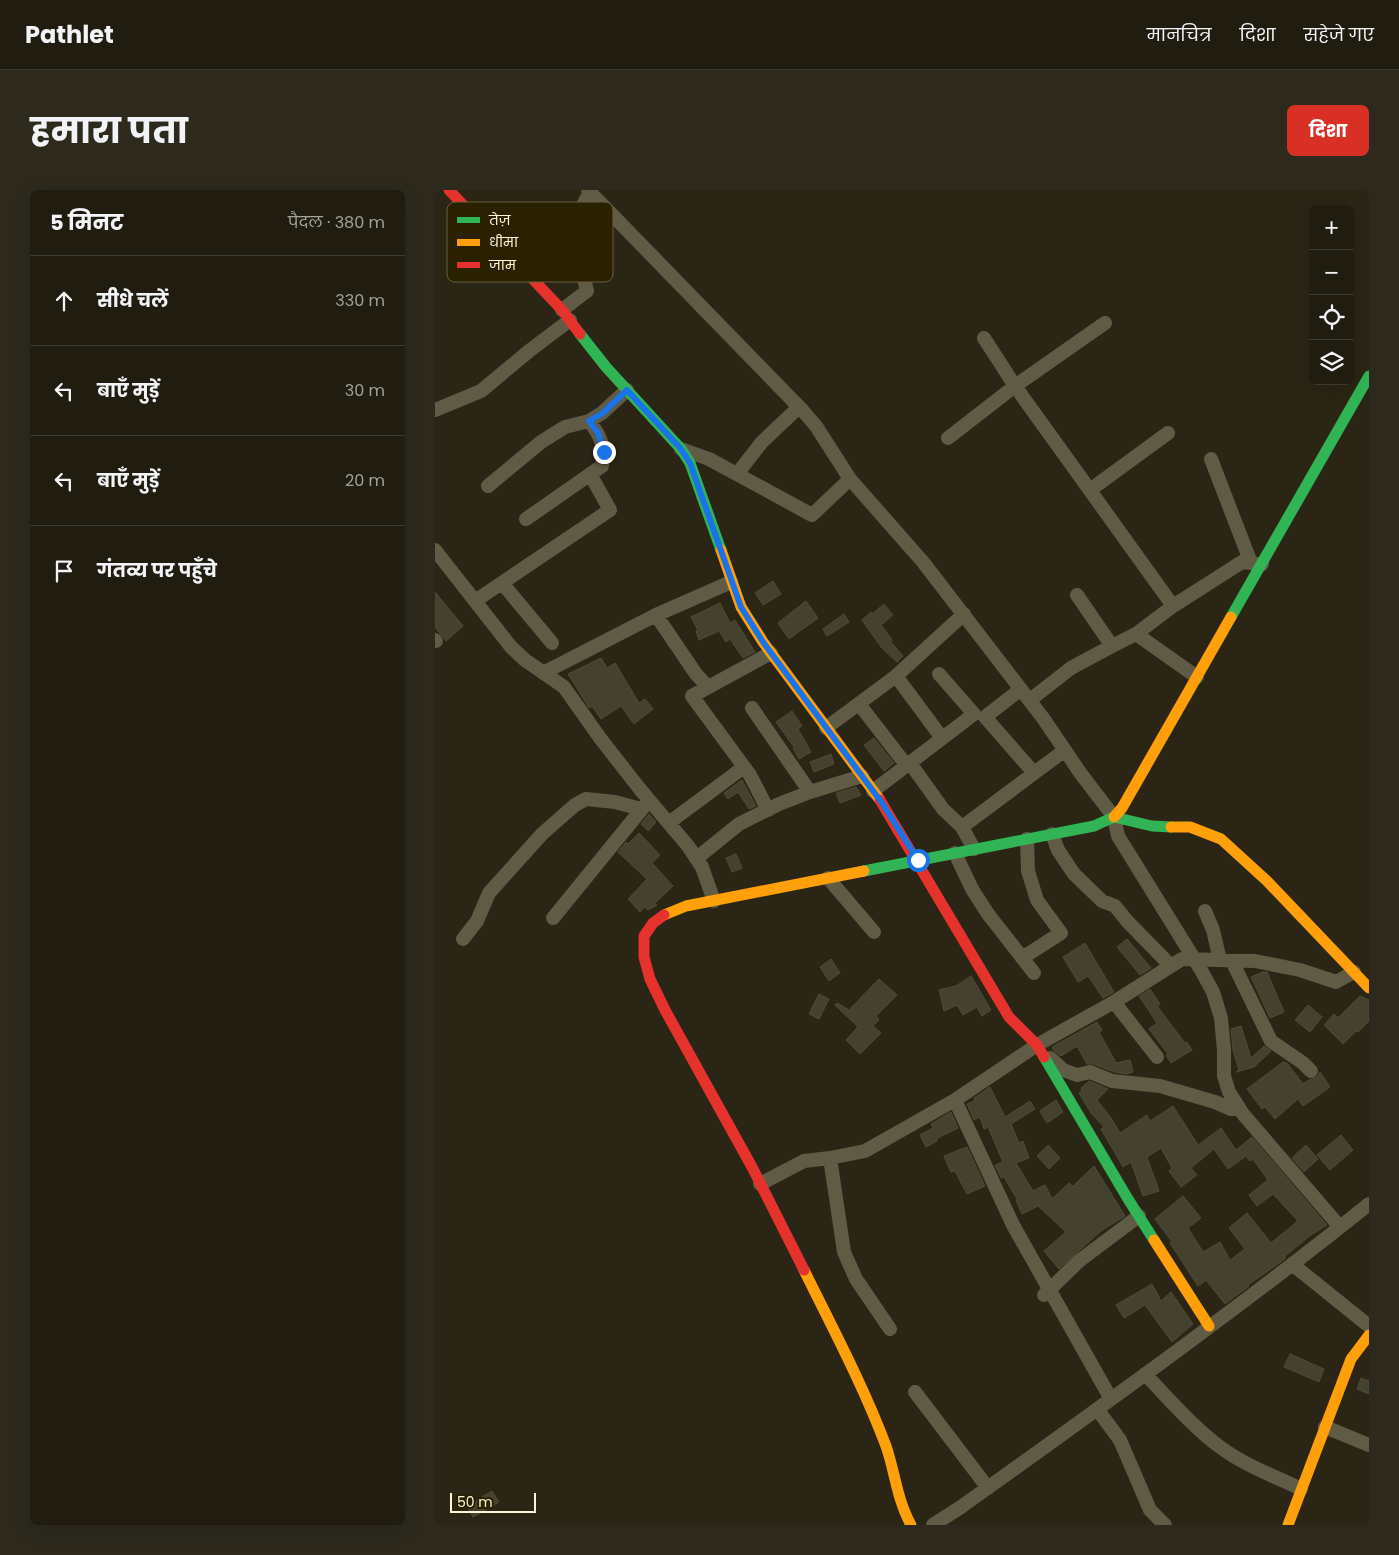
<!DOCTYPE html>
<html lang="hi">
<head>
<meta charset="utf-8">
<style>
  :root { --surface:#201c0f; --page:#2d291d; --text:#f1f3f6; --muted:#a2a19e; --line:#3d3a2f; --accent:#d93025 }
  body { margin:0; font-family:Poppins,"Noto Sans Devanagari",sans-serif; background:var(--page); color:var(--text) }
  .controls { position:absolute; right:15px; top:15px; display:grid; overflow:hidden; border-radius:8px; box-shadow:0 5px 20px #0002 }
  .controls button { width:45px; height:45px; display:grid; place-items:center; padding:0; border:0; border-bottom:1px solid var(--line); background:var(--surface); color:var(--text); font:25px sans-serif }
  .scale { position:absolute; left:15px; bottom:12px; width:86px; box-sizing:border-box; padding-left:5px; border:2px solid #fdf4d5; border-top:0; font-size:14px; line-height:18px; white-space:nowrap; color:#fdf4d5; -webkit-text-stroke:4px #2a2101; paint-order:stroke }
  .stop { position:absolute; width:15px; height:15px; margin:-11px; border:4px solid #1a73e8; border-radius:50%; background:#fff }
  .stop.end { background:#1a73e8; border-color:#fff; box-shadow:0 1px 5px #0008 }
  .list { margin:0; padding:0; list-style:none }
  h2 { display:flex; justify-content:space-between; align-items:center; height:65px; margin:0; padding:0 20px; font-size:21px }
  h2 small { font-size:16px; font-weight:400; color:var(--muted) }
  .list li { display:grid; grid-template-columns:32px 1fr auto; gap:15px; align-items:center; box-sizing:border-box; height:90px; padding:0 20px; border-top:1px solid var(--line) }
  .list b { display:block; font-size:19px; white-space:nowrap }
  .list em { font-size:16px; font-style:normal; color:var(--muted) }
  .icon { flex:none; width:28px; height:28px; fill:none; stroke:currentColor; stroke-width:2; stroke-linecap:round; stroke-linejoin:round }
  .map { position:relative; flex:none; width:934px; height:1335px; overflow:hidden; border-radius:8px }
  header { display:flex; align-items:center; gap:30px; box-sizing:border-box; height:70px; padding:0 25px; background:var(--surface); border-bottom:1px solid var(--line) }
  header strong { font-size:24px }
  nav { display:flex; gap:28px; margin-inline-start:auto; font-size:18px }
  .intro { display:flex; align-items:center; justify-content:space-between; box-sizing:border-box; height:120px; padding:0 30px }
  h1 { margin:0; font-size:35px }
  .button { padding:12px 22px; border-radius:8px; background:var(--accent); color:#fff; font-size:18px; font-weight:700 }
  main { display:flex; gap:30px; padding:0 30px }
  aside { flex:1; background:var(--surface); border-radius:8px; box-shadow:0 5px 20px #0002 }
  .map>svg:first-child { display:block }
  .building { fill:#44412e; stroke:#4e4c38 }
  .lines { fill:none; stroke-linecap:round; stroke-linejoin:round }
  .street { stroke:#605b45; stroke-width:14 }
  .fast { stroke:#30b455; stroke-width:11 }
  .slow { stroke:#ff9f0a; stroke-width:11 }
  .jam { stroke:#e5322d; stroke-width:11 }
  .route { stroke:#1a73e8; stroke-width:6 }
  .key { fill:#2a2101; stroke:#696041; stroke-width:1 }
  .key-label { font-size:14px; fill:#fdf4d5 }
</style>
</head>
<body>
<header>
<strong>Pathlet</strong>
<nav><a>मानचित्र</a><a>दिशा</a><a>सहेजे गए</a></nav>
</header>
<div class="intro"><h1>हमारा पता</h1><a class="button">दिशा</a></div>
<main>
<aside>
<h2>5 मिनट<small>पैदल · 380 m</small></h2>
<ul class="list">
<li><svg class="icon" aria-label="ahead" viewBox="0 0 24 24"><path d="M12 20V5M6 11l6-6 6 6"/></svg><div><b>सीधे चलें</b></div><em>330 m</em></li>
<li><svg class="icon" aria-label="left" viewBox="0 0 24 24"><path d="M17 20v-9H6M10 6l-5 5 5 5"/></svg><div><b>बाएँ मुड़ें</b></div><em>30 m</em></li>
<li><svg class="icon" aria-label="left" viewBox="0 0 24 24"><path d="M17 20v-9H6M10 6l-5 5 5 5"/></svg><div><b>बाएँ मुड़ें</b></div><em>20 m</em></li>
<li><svg class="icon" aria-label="arrive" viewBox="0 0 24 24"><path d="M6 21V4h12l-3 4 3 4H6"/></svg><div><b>गंतव्य पर पहुँचे</b></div></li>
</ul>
</aside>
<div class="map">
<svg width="934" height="1335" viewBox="0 0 934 1335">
  <rect width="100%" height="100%" fill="#2a2514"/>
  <!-- building -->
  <path class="building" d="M338,391L346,404L328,415L320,403Z
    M0,402L28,436L11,451L0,437Z
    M371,411L383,428L354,449L343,433Z
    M285,413L295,433L300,430L320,462L308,468L295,449L291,452L284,441L264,450L261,441L263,440L256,427Z
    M449,414L458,425L446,435L457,450L456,452L468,466L462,472L447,458L427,430L436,422L437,424Z
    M409,424L414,432L392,446L388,439Z
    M166,468L172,478L180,473L204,513L210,509L218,519L199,534L186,516L166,529L157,516L154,518L133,484Z
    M357,521L367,536L363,539L376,562L364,569L358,558L359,557L341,532Z
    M439,548L459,573L449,581L429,555Z
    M396,564L399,574L379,582L375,572Z
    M307,590L321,616L314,619L303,602L293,609L289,603Z
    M421,597L426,605L405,613L401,603Z
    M214,624L221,632L213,641L206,634Z
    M204,643L225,665L217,673L238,696L220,713L222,715L213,720L210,717L205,722L193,709L212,689L183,662L191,652L193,654Z
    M301,664L307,678L297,682L291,668Z
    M692,749L716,778L705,785L682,757Z
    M650,753L679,802L668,808L653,786L643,792L628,767Z
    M396,769L405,783L394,791L385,777Z
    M828,782H832L849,822L835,828L816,787Z
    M536,786L556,820L547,826L542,817L528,825L522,815L509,821L504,800L521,796Z
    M444,789L462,805L441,826L444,830L438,836L446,843L425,864L411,850L423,837L400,815L402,813L414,820Z
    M715,799L725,814L722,816L750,853L752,852L757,860L736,873L731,865L733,864L714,839L722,833L704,806Z
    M384,804L394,809L384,829L374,824Z
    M925,806L934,810V831L923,842L921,841L908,854L889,835L899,824L903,828Z
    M873,815L887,827L875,842L860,830Z
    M662,832L667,840L664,842L681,873L695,870L698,882L692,884L679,882L658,874H652L642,856L626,866L619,861L617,857Z
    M806,836L816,868L829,856L836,861L819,877L801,882L804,880L798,860L796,839Z
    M848,872L852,873L868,894L874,890L882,887L885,882L895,897L868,916L863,909L840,929L830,917L827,919L812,899Z
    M654,891L673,899L662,910L676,928L685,943L712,925L715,931L738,916L763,955L786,938L801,960L817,947L892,1035L876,1045L850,1066V1069L813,1095L814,1096L790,1114L771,1090L763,1096L735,1053L737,1052L720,1029L748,1006L766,1028L753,1038L768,1062L785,1052L795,1070L810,1059L794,1038L812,1023L836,1053L863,1031L838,1004L822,1016L814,1005L833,990L818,969L815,971L811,966L793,979L779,959L756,978L762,985L746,997L734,981L737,978L726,958L712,967L724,1001L708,1006L696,972L688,977L666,939L669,937L656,923L644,903L647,900L646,898Z
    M555,897L570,927L595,911L600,919L576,934L584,953L588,951L594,968L581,973L598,1001L610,995L617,1009L634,993L638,996L659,976L690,1026L666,1041L624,1079L609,1061L631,1042L603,1016L587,1024L581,1010L582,1009L569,987L566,988L560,975L568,972L553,937L549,939L545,927L539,930L532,914L540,911L539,908Z
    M621,910L628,922L612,933L605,921Z
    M516,922L523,938L501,949L502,951L491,957L485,945L498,938L496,934Z
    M906,945L918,960L895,980L882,965Z
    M613,955L625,968L614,979L602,966Z
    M871,955L883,969L869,982L857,968Z
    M532,957L550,996L532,1004L520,981L516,982L509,966Z
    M717,1094L726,1111L736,1102L758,1134L737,1152L710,1115L689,1128L681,1115Z
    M855,1164L889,1179L884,1192L849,1177Z
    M926,1188L934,1191V1204L922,1199Z
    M57,1301L64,1312L38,1327L32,1316Z"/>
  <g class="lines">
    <!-- street -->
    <path class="street" d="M153,0L368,221L381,236L415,289L488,372L608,528L646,584L679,627L683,646L766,780L778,802L786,828L789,860V886L794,902L808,924L905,1037
      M127,120L152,101L139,47L141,28L155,2
      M549,148L580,196L738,416
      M0,220L46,201L94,161L135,130
      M513,248L580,196L670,133
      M246,259L274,269L377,325L415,289
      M776,269L816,373
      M302,284L327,252L364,217
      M53,296L106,252L130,237L154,231L167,223L192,200
      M655,300L733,243
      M91,329L167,276C170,256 166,246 154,231
      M0,360L76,457L90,470L129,497L165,548L204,598L253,656L267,677L279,711
      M67,393L117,453
      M642,405L677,456L701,444L762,487
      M40,411L175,320L155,284
      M221,425L261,484L273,497
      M701,444L738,416L807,372L827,374
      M0,450L1,451
      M108,483L221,425L296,392
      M461,486L507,548
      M586,499L550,527L599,583
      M595,510L636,478L677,456
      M424,514L472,576
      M317,518L375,602
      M391,538L461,486L529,424
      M475,573L508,619L527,637L539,659
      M438,601L539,524L504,484
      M333,620L315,585L257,506L336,463
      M235,632L309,577
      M527,637L630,560
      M617,644L623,660L639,684L667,711L680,716L692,731L736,776
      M520,663L537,699L553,724L599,783
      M262,668L304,634L344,614L375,602L427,586
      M393,688L439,742
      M770,721L778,740L785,770
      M118,728L211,614
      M28,749L42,731L54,703L107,644L140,615L151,609L180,612L206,619
      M587,768L626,743L602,710L593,681L592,649
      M797,771L836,851L868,873L876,881
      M679,812L722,867
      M615,868L628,880L642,885L655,882L677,891L725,896L780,912L796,919L804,918
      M520,910L578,1035L676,1209
      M325,994L369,971L395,968
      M857,1074L934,1136
      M609,1105L644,1071L704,1026
      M455,1139L421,1089L409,1062L395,968L430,961L520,910L602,855L679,812L747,769L820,771L865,780L901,792L919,782
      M710,1184C734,1209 757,1236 785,1257C809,1275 839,1286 866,1299
      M480,1202L553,1298
      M662,1219L685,1250L715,1320L730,1335
      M890,1237L934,1255
      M498,1335L526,1317C664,1218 802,1120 934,1014"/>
    <!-- fast -->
    <path class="fast" d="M145,144L171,177L246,259L255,273L286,360
      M796,427L934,186
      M429,681L659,636L679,627L717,636L736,637
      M609,867L693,1009L719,1050"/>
    <!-- slow -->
    <path class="slow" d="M286,360L306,417L328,452L445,610
      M679,627L687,618L796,427
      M736,637H755L786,649L832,691L934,798
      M229,725L251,716L429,681
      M719,1050L774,1136
      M369,1080C397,1137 428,1195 451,1256C460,1282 462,1310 476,1335
      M853,1335L916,1169L934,1145"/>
    <!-- jam -->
    <path class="jam" d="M14,0L127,120L145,144
      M445,610L574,827L602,855L609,867
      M229,725L218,733L209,746V767L215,789L230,820L317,977L369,1080"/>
  </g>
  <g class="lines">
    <!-- route -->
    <path class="route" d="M169,262L163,243L154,231L168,223L192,200L246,259L255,273L306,417L328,452L447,613L483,670"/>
  </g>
  <!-- legend -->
  <rect x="12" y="12" width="166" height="80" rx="8" class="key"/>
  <rect x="22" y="27" width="23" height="6" fill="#30b455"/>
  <rect x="22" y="49" width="23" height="7" fill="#ff9f0a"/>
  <rect x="22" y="72" width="23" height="6" fill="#e5322d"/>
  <g class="key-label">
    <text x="54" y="35">तेज़</text>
    <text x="54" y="57">धीमा</text>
    <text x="54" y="80">जाम</text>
  </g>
</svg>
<div class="controls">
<button>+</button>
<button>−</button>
<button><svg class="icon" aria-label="locate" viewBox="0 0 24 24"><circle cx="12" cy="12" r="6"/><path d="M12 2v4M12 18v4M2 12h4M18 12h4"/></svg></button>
<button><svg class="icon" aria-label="layers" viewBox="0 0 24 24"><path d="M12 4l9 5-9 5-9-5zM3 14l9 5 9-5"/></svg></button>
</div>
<div class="scale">50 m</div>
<div class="stop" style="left:483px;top:670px"></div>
<div class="stop end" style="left:169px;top:262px"></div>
</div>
</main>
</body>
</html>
